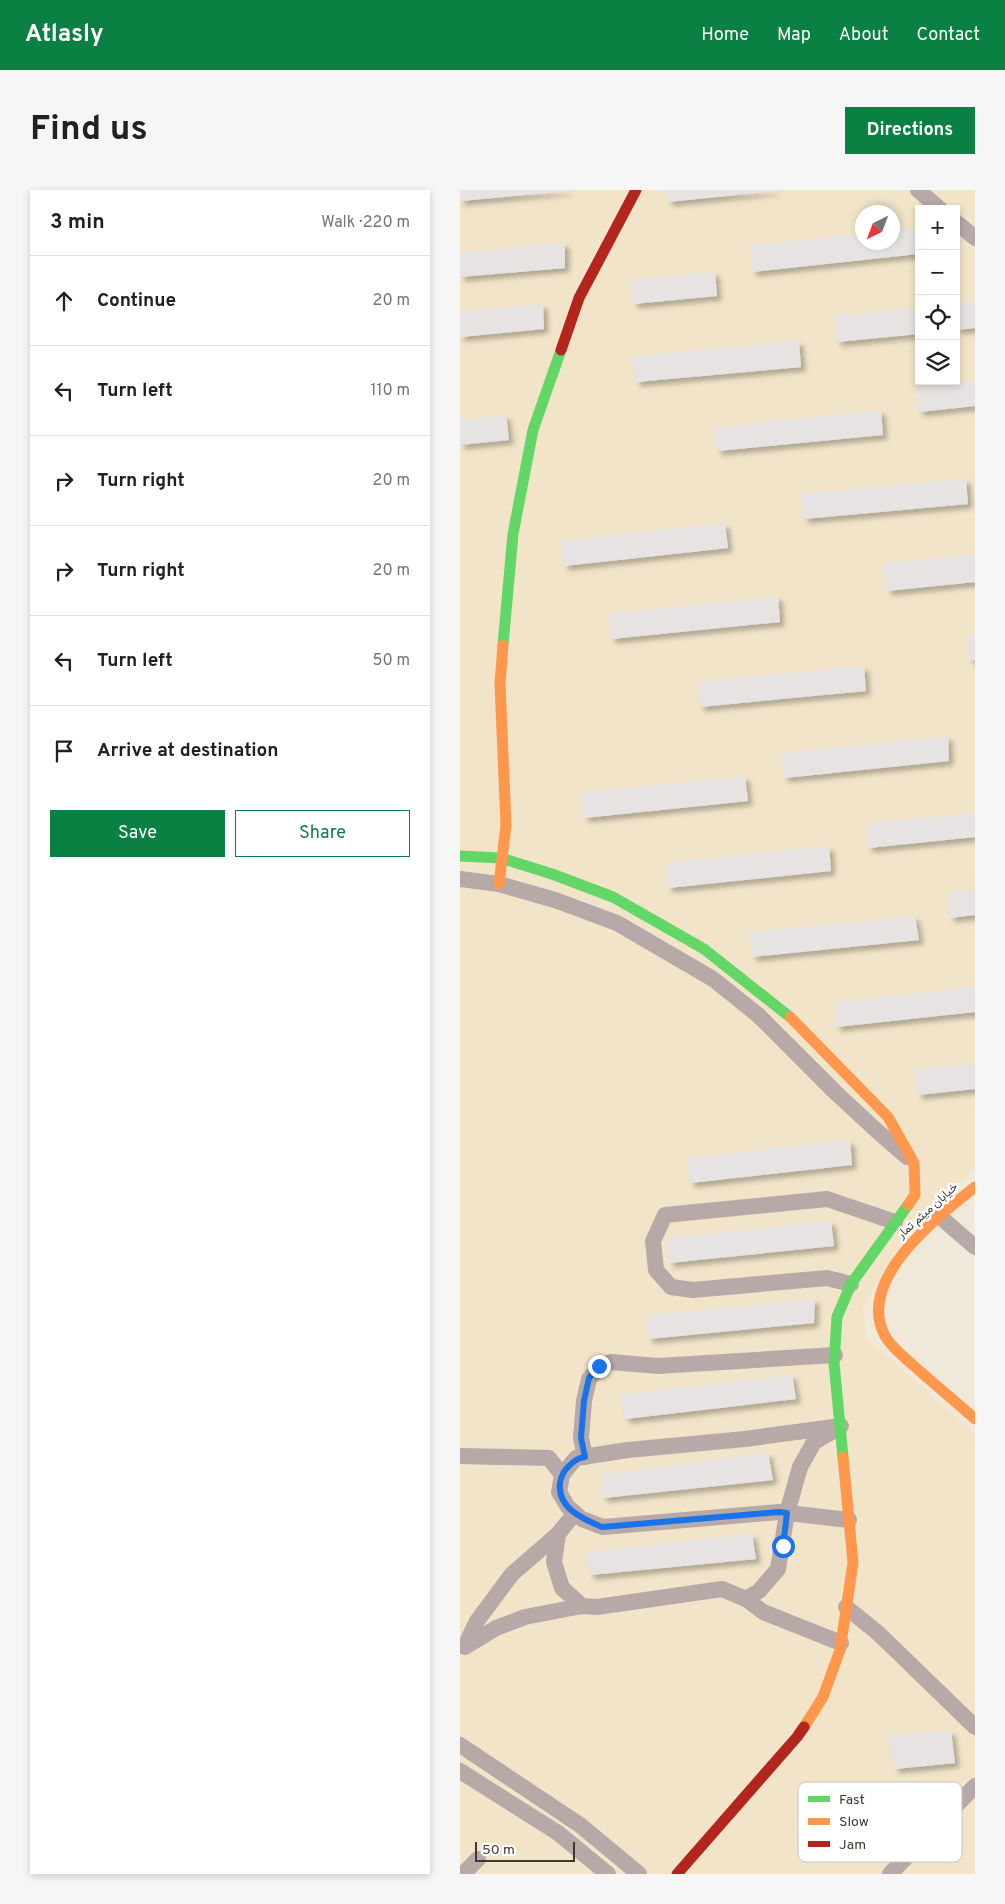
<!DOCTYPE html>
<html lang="en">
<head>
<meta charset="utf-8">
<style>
  :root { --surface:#fff; --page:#f6f6f6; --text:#202124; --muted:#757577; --line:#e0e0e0; --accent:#0b8043 }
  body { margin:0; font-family:Overpass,Vazirmatn,sans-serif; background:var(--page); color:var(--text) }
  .controls { position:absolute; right:15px; top:15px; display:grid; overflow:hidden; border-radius:0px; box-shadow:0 2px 8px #0003 }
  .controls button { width:45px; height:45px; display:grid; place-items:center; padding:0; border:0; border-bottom:1px solid var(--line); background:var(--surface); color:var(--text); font:25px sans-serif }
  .compass { position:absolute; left:395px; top:15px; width:45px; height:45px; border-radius:50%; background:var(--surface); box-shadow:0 2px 8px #0003; rotate:222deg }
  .scale { position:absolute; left:15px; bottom:12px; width:100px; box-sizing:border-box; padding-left:5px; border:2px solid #3e392d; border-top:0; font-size:14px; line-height:18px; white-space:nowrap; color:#3e392d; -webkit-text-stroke:4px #fff; paint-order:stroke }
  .stop { position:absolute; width:15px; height:15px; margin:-11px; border:4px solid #1a73e8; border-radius:50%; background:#fff }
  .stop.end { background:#1a73e8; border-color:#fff; box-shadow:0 1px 5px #0008 }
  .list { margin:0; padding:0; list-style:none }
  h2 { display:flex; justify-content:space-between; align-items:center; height:65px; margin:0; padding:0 20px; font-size:21px }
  h2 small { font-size:16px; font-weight:400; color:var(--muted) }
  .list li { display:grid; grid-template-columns:32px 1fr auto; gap:15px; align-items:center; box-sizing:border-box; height:90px; padding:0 20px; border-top:1px solid var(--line) }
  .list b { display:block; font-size:19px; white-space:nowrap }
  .list em { font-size:16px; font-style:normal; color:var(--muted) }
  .actions { display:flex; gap:10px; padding:15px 20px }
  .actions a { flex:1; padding:11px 0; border:1px solid var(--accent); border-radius:0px; text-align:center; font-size:18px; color:var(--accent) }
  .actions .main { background:var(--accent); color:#fff }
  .icon { flex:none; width:28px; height:28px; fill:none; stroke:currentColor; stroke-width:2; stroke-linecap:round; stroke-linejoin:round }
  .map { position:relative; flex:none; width:515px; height:1684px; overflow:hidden; border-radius:0px }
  header { display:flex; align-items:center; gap:30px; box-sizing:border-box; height:70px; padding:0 25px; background:var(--accent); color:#fff }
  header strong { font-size:24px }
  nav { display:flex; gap:28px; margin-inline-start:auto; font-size:18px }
  .intro { display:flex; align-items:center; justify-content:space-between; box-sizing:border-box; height:120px; padding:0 30px }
  h1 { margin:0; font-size:35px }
  .button { padding:12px 22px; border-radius:0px; background:var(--accent); color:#fff; font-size:18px; font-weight:700 }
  main { display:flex; gap:30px; padding:0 30px }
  aside { flex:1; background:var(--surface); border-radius:0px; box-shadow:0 2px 8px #0003 }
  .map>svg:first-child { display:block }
  .built { fill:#f1e4c8; fill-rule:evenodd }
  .building { fill:#e7e3e2; filter:url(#shadow) }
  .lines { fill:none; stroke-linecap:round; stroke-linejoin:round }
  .street { stroke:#b6a9a7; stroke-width:16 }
  .fast { stroke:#63d668; stroke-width:11 }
  .slow { stroke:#ff974d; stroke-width:11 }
  .jam { stroke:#b3261e; stroke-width:11 }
  .route { stroke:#1a73e8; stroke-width:6 }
  .labels { text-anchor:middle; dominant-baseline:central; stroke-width:5; stroke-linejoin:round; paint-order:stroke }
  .street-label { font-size:12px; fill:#3e392d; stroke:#fff }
  .key { fill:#fff; stroke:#c5c4c0; stroke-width:1 }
  .key-label { font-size:14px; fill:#3e392d }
</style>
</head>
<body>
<header>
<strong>Atlasly</strong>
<nav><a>Home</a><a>Map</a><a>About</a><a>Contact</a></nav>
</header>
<div class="intro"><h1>Find us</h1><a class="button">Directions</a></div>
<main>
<aside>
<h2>3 min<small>Walk · 220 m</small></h2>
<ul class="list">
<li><svg class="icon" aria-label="ahead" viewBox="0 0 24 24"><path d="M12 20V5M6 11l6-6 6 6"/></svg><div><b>Continue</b></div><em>20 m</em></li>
<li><svg class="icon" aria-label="left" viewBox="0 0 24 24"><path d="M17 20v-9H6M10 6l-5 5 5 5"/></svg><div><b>Turn left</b></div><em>110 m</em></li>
<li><svg class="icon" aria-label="right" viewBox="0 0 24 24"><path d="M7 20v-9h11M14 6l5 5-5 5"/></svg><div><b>Turn right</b></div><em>20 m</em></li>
<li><svg class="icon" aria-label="right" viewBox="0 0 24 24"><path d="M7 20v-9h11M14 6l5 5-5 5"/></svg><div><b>Turn right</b></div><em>20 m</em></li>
<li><svg class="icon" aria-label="left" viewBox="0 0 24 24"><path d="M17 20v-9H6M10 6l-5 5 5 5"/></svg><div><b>Turn left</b></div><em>50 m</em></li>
<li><svg class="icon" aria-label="arrive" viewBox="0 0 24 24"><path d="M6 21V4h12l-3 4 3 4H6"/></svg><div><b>Arrive at destination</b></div></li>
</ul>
<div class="actions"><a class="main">Save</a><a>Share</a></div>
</aside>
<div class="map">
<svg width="515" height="1684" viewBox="0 0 515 1684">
  <defs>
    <filter id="shadow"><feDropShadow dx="4.5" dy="4.5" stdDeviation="2.5" flood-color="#0004"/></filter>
  </defs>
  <rect width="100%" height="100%" fill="#f0e9d9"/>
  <!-- built -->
  <path class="built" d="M0,0H515V978L448,1041L403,1117L406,1148L515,1244V1684H0ZM459,19H496V191H459ZM402,22H432V52H402Z"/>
  <!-- building -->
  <path class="building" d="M0,0H108V1L0,11Z
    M206,0H315V1L208,12Z
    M455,38L458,64L292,82L290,55L402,44V52H432V40Z
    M105,53V78L0,87V62Z
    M255,82L257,106L173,114L170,90Z
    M515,112V138L496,140V114Z
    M83,114L84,139L0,147V122Z
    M459,118V144L377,152L374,126Z
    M339,151L341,177L176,192L171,166Z
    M515,191V216L459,222L456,198Z
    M421,220L423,245L257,261L255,237Z
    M46,225L49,250L0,255V230Z
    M506,289L508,314L344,329L341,304Z
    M265,333L268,358L104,376L101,351Z
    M515,364V392L427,401L423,374Z
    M318,406L320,432L151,449L150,424Z
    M515,445V470H509L507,446Z
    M404,476L406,501L240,517L237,492Z
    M488,546L489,571L324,588L321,563Z
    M285,586L288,611L124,628L121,603Z
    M515,623V647L408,658L407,633Z
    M369,656L371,681L208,698L205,673Z
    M515,699V725L490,728L487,702Z
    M455,726L459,750L292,767L289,742Z
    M515,797V822L376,837L374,812Z
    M515,873V899L458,905L454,879Z
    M390,950L392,975L230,993L226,968Z
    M371,1031L374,1056L209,1073L207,1048Z
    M355,1109L354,1133L188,1149V1125Z
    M332,1185L336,1209L165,1229L160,1205Z
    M308,1263L313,1290L143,1308L140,1285Z
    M292,1344L296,1369L130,1385L126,1362Z
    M491,1541L495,1573L435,1579L428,1546Z"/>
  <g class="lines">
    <!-- street -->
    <path class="street" d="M458,0L480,19
      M496,32L515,48
      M0,689L39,694L95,710L157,733L253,789L298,825L375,902L416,940L447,967
      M479,1026L515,1057
      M391,1094L367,1088L233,1100L211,1097L196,1080L193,1051L205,1025L367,1009L435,1032
      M381,1236L285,1249L168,1260L116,1268L102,1285L99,1302L108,1317L122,1329L143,1337L319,1322L389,1330
      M0,1266L89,1268L102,1285
      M125,1267L121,1248L124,1211L129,1189L139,1177L151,1172L198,1176L375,1165
      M115,1323L98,1344L94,1372L102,1398L122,1416L137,1417L262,1399L286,1409L303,1422L381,1453
      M286,1409L299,1401L318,1379L327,1323L340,1277L354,1252L375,1240
      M386,1417L418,1443L515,1537
      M6,1454L17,1431L52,1384L98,1344
      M5,1457L36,1438L65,1427L122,1416
      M0,1555L120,1635L179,1684
      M0,1581L98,1643L148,1684
      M3,1684L18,1669
      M430,1684L515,1596"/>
    <!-- fast -->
    <path class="fast" d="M43,455L53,344L73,240L101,160
      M0,666L41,668L92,684L153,707L244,759L330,827
      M383,1267L374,1173L377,1127L391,1094L448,1015"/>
    <!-- slow -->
    <path class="slow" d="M39,694L46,635L40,494L43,455
      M330,827L428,927L454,973L455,1005L448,1015
      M515,997C477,1027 395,1090 425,1146C432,1158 444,1167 454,1176C474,1194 495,1211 515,1229
      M344,1537L363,1507L380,1460L393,1373L383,1267"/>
    <!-- jam -->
    <path class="jam" d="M101,160L119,108L176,0
      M217,1684L337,1547L344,1537"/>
  </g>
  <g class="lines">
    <!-- route -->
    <path class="route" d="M139,1176L129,1188L124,1211L121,1248L125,1267C116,1268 113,1272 106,1279C102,1284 101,1287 100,1293C97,1318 123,1329 142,1337L319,1322L327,1323L323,1356"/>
  </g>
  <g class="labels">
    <!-- street labels -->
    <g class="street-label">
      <text transform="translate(468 1021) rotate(-42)">خیابان میثم تمار</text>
    </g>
  </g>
  <!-- legend -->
  <rect x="338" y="1592" width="164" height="80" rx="8" class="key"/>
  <rect x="348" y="1606" width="22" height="6" fill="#63d668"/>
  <rect x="348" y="1628" width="22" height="7" fill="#ff974d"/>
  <rect x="348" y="1651" width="22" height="6" fill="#b3261e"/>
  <g class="key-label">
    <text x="379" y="1614">Fast</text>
    <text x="379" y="1636">Slow</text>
    <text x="379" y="1659">Jam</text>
  </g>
</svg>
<div class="controls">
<button>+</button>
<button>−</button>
<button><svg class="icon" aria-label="locate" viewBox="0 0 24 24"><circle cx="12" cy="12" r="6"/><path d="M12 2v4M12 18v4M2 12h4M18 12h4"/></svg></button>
<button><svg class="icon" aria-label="layers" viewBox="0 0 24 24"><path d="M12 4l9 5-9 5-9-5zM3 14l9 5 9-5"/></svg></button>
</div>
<svg class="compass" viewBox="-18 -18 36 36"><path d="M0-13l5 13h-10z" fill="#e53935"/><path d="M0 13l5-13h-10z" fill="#757577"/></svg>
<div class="scale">50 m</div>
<div class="stop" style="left:323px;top:1356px"></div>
<div class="stop end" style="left:139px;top:1176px"></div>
</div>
</main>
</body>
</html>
